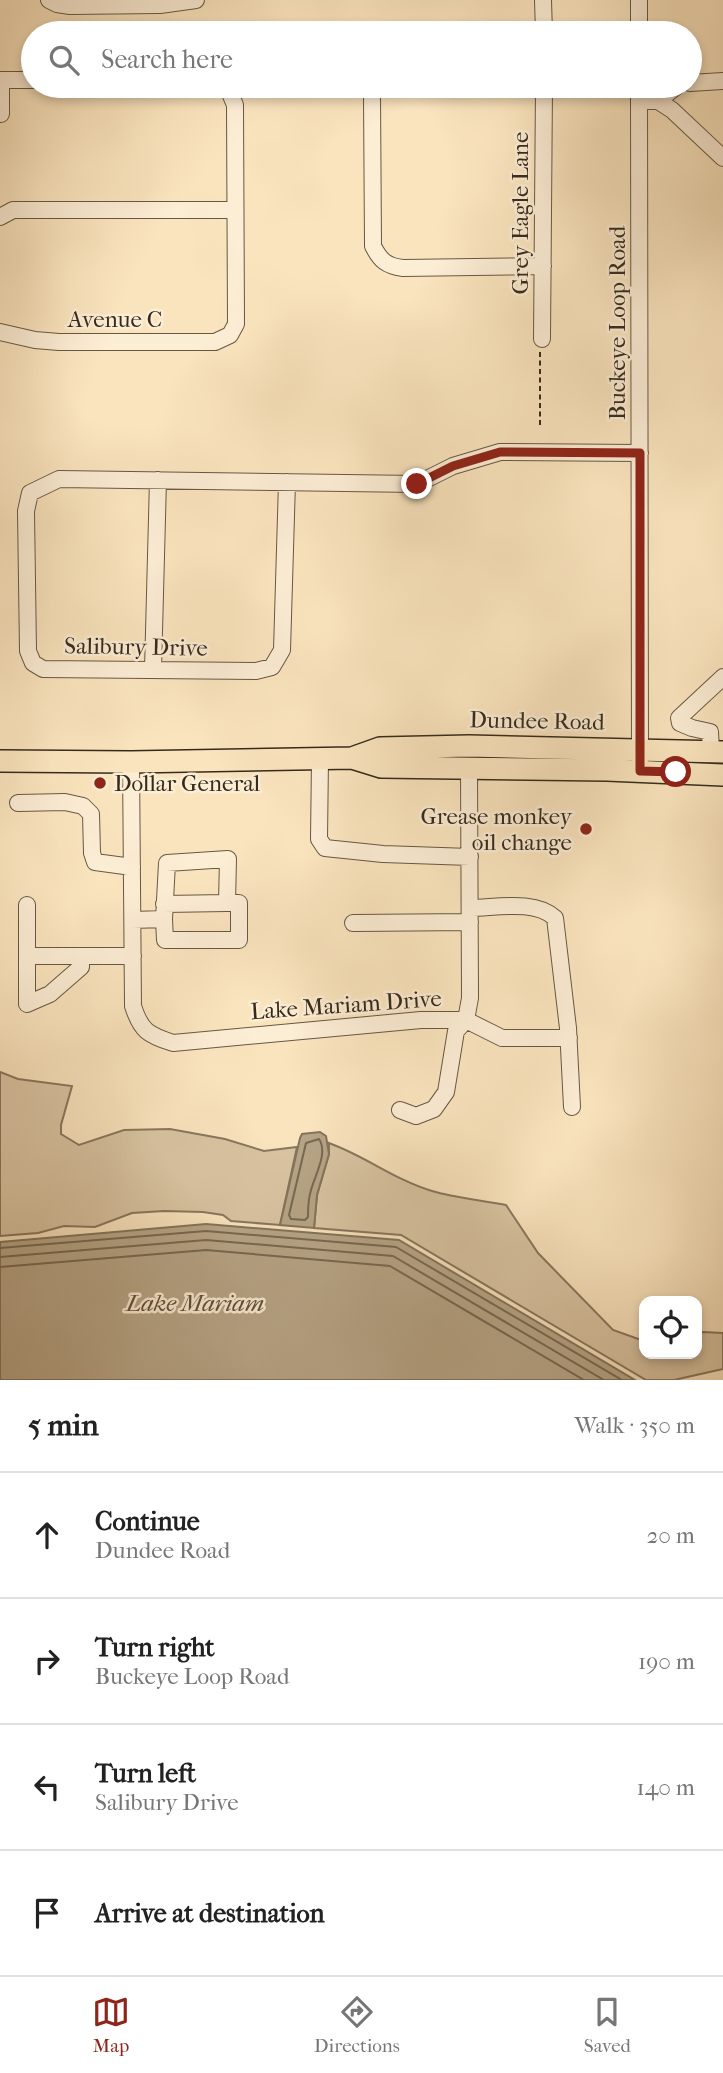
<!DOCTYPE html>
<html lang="en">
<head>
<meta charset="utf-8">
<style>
  :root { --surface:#fff; --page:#f2f2f2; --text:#222; --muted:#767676; --line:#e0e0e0; --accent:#8f2418 }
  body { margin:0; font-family:"IM FELL French Canon",serif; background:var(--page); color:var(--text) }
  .controls { position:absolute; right:21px; bottom:21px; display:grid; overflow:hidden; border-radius:14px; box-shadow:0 4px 10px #0003 }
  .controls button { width:63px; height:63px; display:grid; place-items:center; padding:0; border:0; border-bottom:2px solid var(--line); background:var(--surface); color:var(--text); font:35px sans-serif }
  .stop { position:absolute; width:21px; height:21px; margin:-16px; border:5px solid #8f2418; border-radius:50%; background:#fff }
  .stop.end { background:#8f2418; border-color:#fff; box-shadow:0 2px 7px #0008 }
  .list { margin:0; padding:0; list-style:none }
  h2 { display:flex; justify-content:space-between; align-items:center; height:91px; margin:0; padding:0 28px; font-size:30px }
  h2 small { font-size:23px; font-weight:400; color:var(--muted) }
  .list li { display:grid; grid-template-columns:46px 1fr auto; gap:21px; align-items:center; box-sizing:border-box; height:126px; padding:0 28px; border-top:2px solid var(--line) }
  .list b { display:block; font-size:26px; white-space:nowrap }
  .list p { margin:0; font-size:23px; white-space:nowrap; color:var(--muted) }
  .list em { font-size:23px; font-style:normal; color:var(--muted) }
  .icon { flex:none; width:38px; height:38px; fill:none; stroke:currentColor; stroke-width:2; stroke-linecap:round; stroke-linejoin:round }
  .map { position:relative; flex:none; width:723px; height:1380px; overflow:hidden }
  .search { position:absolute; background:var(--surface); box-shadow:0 4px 10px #0003; left:21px; right:21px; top:21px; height:77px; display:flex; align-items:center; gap:18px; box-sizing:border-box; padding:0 24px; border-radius:38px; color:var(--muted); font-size:26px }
  .sheet { height:595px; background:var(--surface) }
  nav { display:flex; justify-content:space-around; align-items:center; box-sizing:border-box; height:98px; border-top:2px solid var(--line); background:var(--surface); font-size:19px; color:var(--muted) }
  nav a { display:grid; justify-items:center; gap:4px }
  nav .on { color:var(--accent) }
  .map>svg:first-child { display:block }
  .green { fill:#d9c4a2; stroke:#88775f; stroke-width:2 }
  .water { fill:#b7a587; stroke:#83745c; stroke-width:2 }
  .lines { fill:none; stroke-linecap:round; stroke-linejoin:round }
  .shore { stroke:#766852; stroke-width:2 }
  .minor-casing { stroke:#675844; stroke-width:18 }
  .major-casing { stroke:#362a1c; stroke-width:24 }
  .path { stroke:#362a1c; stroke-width:2; stroke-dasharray:5 3.5; stroke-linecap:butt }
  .minor { stroke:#fcedd5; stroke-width:16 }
  .major { stroke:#fae4be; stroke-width:21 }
  .route { stroke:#8f2418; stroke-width:9 }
  .poi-dot { fill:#8f2418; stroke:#fcedd5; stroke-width:2.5 }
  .labels { text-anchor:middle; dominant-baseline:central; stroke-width:5; stroke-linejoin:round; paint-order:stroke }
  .street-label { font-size:23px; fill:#362a1c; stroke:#fcedd5 }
  .poi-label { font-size:23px; fill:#362a1c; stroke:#fcedd5; text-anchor:start }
  .water-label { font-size:24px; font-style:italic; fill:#5d4f3c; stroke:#fcedd5 }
</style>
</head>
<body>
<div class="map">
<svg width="723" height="1380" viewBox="0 0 723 1380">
  <rect width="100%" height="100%" fill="#fae4be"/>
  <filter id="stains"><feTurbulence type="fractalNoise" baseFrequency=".00286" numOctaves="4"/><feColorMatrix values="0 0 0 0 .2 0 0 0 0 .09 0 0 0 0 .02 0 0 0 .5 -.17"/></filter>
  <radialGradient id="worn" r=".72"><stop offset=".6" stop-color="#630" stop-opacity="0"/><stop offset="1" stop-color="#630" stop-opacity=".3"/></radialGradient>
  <!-- green -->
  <path class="green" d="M0,1072L18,1079L72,1086L61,1125V1134L79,1145L124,1130L170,1129L225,1139L264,1151L297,1147L280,1225L231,1221L223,1215L203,1212L164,1211L132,1213L95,1227L64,1226L38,1233L0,1236Z
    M329,1143C365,1156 395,1180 432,1191C455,1198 482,1200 506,1205L538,1253L613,1330L644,1341V1354H697V1334L703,1332L723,1333V1369L674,1380H646L401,1235L314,1228L317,1195L329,1154Z"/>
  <!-- water -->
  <path class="water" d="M320,1132L326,1136L329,1154L317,1195L314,1228L280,1225L300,1138L302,1134Z
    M206,1224L399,1240L635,1380H0V1242Z"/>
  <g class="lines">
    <!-- shore -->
    <path class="shore" d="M319,1139C329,1154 313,1178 310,1194C308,1202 308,1210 308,1217L305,1220L291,1219L289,1215L306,1143Z
      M0,1248L206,1231L396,1247L622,1380
      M0,1257L206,1240L393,1256L604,1380
      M0,1267L206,1250L390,1266L584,1380"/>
    <!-- minor casing -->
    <g class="minor-casing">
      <path id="minor" d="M49,0L57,4L70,6L160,5L196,0
        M543,0L544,33
        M639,33V0
        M0,80H33
        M690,83L723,81
        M374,86L372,95L373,246C380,260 386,266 403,268L543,266
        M639,86L640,759
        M639,101H658L672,110L723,158
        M658,101L677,86
        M1,114V80
        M0,217L13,210H234
        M0,332L35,340L59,342H215L230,335L236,324L235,105L229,91L223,86
        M542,339L544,86
        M287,482L282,650L272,667L256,671L43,669L33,663L28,651L26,511L30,493L59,479L417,484L453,466L500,452L640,453
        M153,670L158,480
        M711,751L710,732L692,728L680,723L679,718L723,677
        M320,759L319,839L325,848L383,854L470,857
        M131,762L133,1006C141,1031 148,1035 173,1043L421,1020H466L502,1038H569
        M18,803L65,802L83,806L91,814L92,853L95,862L132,867
        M164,904L227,903
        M470,908C495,908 535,899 555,918L568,1028L572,1107
        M133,920L164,919L165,940H239V903H227L228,859L167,863L164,919
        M353,923L470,922
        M27,956V905
        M81,956V967L50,994L27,1004V956H133
        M466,1020L470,998L469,768
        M400,1110L416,1116L434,1109L446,1092L456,1031L466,1020"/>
    </g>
    <!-- major casing -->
    <g class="major-casing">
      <path id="major" d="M352,758L380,748L469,746L723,752
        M0,761L131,762L352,758L381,767L607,770L723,775"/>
    </g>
    <!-- path -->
    <path class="path" d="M540,352V427"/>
    <!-- minor -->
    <use href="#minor" class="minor"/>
    <!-- major -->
    <use href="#major" class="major"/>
  </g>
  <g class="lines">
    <!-- route -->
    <path class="route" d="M417,484L453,466L500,452L640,453V771L676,772"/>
  </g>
  <!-- markers -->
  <g class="poi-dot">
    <circle cx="100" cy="783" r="7"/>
    <circle cx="586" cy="829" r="7"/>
  </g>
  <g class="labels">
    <!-- street labels -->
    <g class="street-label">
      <text transform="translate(520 213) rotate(-90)">Grey Eagle Lane</text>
      <text x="115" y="319">Avenue C</text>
      <text transform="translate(617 323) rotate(-90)">Buckeye Loop Road</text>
      <text transform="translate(136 647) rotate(1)">Salibury Drive</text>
      <text transform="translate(537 721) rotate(1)">Dundee Road</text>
      <text transform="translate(346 1005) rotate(-4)">Lake Mariam Drive</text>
    </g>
    <!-- poi labels -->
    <g class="poi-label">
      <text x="114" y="783">Dollar General</text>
      <text x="572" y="816" text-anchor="end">Grease monkey<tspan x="572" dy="26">oil change</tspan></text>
    </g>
    <!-- water labels -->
    <g class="water-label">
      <text x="195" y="1303">Lake Mariam</text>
    </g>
  </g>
  <rect width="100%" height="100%" filter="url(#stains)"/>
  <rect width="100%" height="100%" fill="url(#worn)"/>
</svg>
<div class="controls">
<button><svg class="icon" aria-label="locate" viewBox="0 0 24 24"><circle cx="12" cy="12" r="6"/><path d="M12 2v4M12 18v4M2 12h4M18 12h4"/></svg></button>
</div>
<div class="stop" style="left:676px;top:772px"></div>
<div class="stop end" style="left:417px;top:484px"></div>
<div class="search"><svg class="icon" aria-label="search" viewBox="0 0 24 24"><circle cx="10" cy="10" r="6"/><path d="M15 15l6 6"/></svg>Search here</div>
</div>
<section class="sheet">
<h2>5 min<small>Walk · 350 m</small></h2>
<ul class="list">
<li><svg class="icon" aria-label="ahead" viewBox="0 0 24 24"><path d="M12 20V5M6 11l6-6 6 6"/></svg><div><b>Continue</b><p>Dundee Road</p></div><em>20 m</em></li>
<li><svg class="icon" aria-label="right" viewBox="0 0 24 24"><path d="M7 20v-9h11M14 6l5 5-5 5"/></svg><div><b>Turn right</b><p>Buckeye Loop Road</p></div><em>190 m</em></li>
<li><svg class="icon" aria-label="left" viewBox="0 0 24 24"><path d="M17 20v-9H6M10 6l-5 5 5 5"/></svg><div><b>Turn left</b><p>Salibury Drive</p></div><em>140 m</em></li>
<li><svg class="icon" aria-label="arrive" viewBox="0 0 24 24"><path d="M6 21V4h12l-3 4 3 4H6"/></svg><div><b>Arrive at destination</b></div></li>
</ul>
</section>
<nav>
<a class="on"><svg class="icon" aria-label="map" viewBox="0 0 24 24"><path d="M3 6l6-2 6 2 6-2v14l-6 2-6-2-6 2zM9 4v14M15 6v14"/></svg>Map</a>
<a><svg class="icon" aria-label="directions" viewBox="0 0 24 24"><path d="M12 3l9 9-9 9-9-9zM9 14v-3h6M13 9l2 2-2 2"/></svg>Directions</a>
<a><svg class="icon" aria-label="saved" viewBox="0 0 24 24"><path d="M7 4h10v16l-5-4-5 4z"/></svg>Saved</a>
</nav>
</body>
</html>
